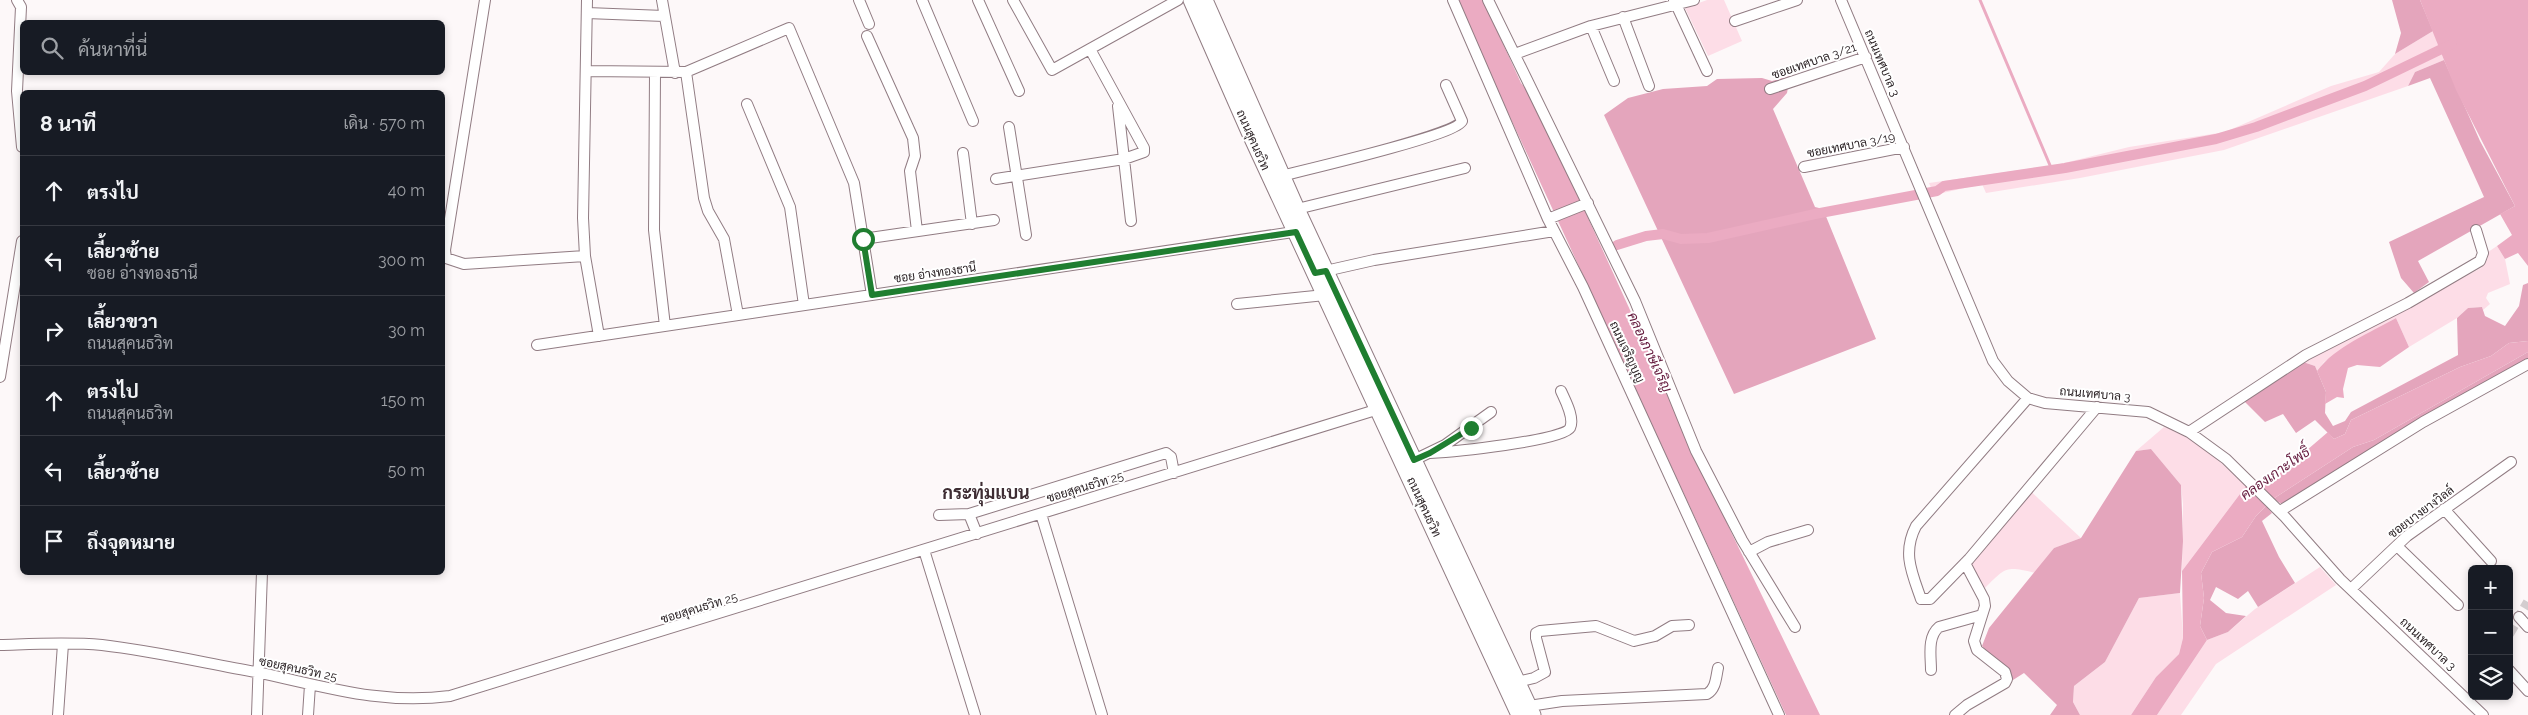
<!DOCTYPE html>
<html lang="th">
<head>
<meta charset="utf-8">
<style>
  :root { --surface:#171b24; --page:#242831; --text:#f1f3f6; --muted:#9ea1a6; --line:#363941 }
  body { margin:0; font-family:Raleway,Sarabun,sans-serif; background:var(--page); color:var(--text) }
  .controls { position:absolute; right:15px; bottom:15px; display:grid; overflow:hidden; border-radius:8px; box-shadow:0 2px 8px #0003 }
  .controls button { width:45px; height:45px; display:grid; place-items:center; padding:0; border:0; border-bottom:1px solid var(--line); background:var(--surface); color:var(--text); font:25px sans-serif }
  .stop { position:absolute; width:15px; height:15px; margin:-11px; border:4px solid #1f7e30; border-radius:50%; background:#fff }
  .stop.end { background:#1f7e30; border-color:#fff; box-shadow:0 1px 5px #0008 }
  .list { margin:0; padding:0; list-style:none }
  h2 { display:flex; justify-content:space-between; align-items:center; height:65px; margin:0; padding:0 20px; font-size:21px }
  h2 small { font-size:16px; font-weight:400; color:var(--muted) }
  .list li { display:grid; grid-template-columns:32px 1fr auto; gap:15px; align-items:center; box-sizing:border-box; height:70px; padding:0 20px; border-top:1px solid var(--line) }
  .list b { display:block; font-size:19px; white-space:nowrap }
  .list p { margin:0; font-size:16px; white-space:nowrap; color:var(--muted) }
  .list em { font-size:16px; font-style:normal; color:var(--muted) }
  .icon { flex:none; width:28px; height:28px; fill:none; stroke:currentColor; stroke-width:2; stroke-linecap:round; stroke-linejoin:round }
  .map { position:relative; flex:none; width:2528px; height:715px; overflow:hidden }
  .search { position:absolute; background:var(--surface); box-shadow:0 2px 8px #0003; left:20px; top:20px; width:425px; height:55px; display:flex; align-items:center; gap:12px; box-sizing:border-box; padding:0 18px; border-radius:8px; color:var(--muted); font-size:19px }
  .panel { position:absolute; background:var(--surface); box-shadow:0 2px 8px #0003; left:20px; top:90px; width:425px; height:485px; border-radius:8px }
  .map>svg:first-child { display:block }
  .green { fill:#fddde7 }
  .forest { fill:#e4a5bc }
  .water { fill:#ebabc2 }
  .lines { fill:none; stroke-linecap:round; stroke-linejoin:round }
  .stream { stroke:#ebabc2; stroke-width:3 }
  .canal { stroke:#ebabc2; stroke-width:10 }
  .minor-tunnel { stroke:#d3cdcf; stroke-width:10; stroke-dasharray:10 5; stroke-linecap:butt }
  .minor-casing { stroke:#917c83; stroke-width:12 }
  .secondary-casing { stroke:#917c83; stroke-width:17 }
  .minor { stroke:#fff; stroke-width:10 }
  .secondary { stroke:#fff; stroke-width:15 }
  .route { stroke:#1f7e30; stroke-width:6 }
  .labels { text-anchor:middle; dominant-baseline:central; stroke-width:4; stroke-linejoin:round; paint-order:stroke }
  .street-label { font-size:12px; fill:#2b2225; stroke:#fff }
  .water-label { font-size:14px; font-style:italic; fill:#651b3e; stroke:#fff }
  .district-label { font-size:18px; font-weight:bold; fill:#3e2d33; stroke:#fff }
</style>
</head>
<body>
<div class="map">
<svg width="2528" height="715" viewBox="0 0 2528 715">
  <rect width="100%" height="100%" fill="#fdf8f9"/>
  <!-- green -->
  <path class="green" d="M1707,0H1724L1742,41L1708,56L1685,8Z
    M2433,31L2444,60L2415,72L2408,86L2224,150L2080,178L1986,193L1982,184L1934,195L1929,183L2056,165L2129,147L2225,132L2331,86L2379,72L2395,54Z
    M2497,246L2505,259L2510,284L2488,293L2486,298L2490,304L2483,310L2482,307L2468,308L2457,318L2409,347L2396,318L2324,362L2317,371L2315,366L2303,362L2481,268L2488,258V252Z
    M2164,427C2197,434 2222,465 2246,486L2182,571L2183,504L2181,485L2151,449L2136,451Z
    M2025,486L2081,538L2054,548L2035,573C2006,566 2006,567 1985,588L1961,561Z
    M2320,567L2336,585L2216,664L2181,715H2157L2207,640L2228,632L2255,609Z
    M2180,593L2183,638L2179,654L2156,677L2131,715H2080L2073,702L2074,686L2105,662L2139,598Z"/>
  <!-- forest -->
  <path class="forest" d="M2392,0H2420L2433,31L2395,54L2401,33Z
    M2444,60L2480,141L2515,206L2418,261L2429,282L2414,293L2401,278L2389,242L2484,197L2430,78L2408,86L2415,72Z
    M1790,76L1787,93L1773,109L1815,207L1823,209L1876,339L1734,394L1604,115L1628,98L1663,89L1707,86L1717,79L1762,78L1772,81Z
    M2528,283V341L2509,343L2491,356L2460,367L2351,420L2345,434L2334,439L2315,420L2296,433L2283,414L2265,422L2243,400L2303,362L2315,366L2326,392L2325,413L2333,426L2345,421L2351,412L2458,355L2457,318L2468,308L2482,307L2485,316L2505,326L2519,306L2523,285Z
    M2528,352V361L2282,504L2273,499L2353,447L2374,440Z
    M2151,449L2181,485L2183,541L2180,593L2139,598L2105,662L2074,686L2073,702L2080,715H2050L2057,705L2024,673L2013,680L1982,646L1989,628L2054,548L2081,538L2136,451Z
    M2266,506L2272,513L2262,521L2279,557L2295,583L2258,607L2248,591L2238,599L2216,587L2210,600L2226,613L2246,616L2228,632L2207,640L2200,626L2204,598L2201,573L2212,552L2242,537L2256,516Z"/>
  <!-- water -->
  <path class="water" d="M1456,0H1483L1521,83L1533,97L1732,534L1820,715H1786Z
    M2420,0H2528V266L2518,253L2505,259L2497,246L2512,235L2500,214L2515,206L2456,90Z
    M2396,318L2409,347L2380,367L2357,365L2348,368L2343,389L2344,398L2337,397L2325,404L2326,392L2317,371C2336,346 2370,333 2396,318Z
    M2528,341V352L2374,440L2353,447L2273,499L2256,516L2242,537L2212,552L2201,573L2204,598L2200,626L2207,640L2157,715H2131L2156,677L2179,654L2183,638L2182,571L2246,486L2273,479L2328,432L2334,439L2345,434L2351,420L2460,367L2491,356L2509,343Z"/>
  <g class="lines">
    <!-- stream -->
    <path class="stream" d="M1980,0L2052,170"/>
    <!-- canal -->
    <path class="canal" d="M1617,245L1646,236L1663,234L1681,239L1708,238L1815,214L1937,191L1944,186L2065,168L2216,139L2256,127L2365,86L2452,44"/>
    <!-- minor-tunnel -->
    <path class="minor-tunnel" d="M2509,634L2528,602"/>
    <!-- minor casing -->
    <g class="minor-casing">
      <path id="minor" d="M17,0L21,7L17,91L22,147
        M485,0L445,250L446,258L464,264L585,256
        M587,0L583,218L585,256L599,336
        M662,0L675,73
        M859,0L869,24
        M922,0L973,121
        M978,0L1019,91
        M1013,0L1052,70L1178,0
        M1453,0L1548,219L1583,287L1779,715
        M1488,0L1635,301L1696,451L1742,540L1795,627
        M1674,0L1707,71
        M1841,0L1993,361L2008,381L2028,398L2045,403L2148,412L2189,432L2226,459L2285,517L2340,579L2483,715
        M587,13L664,16
        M1623,17L1649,86
        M1735,21L1797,0
        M1591,26L1614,81
        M867,36L913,138L915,156L910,171L917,231
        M1515,54L1591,26L1694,0
        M586,71L686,72L789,28L854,183L872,295
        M686,72L704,198L708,211L724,239L738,315
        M655,73L654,230L665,326
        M1770,89L1866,57
        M747,104L790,207L804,305
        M1118,106L1131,221
        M1009,127L1026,235
        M963,153L972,224
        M1804,167L1904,147
        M1277,177C1301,171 1457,135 1462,121L1446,85
        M996,179L1124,159L1144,152V148L1090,49
        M1297,209L1465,168
        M1548,219L1588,203
        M863,239L994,220
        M1321,272L1374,260L1554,231
        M1237,304L1325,295
        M537,345L1300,231
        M0,377L22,241
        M2028,398L1916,526C1902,553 1912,573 1921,599H1930L1969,559L2097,407
        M2189,432L2306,355L2408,303L2480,261L2483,253L2476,230
        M1430,453C1450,452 1563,441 1570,428C1575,418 1565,400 1561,391
        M1414,460L1445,445L1491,412
        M2444,509L2491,561
        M2280,511L2423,422L2528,364
        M969,514L1166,453L1171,457L1174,473
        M1041,514L1102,715
        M939,515L969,514L977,534
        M2397,546L2458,605
        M924,550L975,715
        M1749,552L1768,542L1808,530
        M2351,589L2407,536L2511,462
        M2519,617L2528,627
        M0,645C34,644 68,642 102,645C154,651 205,663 256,672C324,686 379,705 450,696L1382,408
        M1931,670C1931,656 1927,637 1939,627L1982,615
        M2509,670L2528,691
        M1517,682L1534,678L1545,672L1536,638V633L1540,631L1596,626L1634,641L1655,636L1672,626L1689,625
        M1529,706L1562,701L1707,694C1716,689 1716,677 1718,668
        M58,715L63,644
        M257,715L262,572
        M308,715L310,685
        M1955,715L1967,705L2005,683L2007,679L2005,672L1977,650L1974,641L1985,606L1984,599L1965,563"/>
    </g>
    <!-- secondary casing -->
    <g class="secondary-casing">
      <path id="secondary" d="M1191,0L1249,132L1519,715
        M1205,0L1297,209L1533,715"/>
    </g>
    <!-- minor -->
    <use href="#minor" class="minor"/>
    <!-- secondary -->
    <use href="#secondary" class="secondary"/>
  </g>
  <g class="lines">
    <!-- route -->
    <path class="route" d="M863,239L872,295L1296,232L1315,273L1326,271L1414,460L1430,453L1471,428"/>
  </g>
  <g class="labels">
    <!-- street labels -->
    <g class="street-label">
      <text transform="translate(1814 61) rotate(-19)">ซอยเทศบาล 3/21</text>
      <text transform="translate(1882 63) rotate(67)">ถนนเทศบาล 3</text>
      <text transform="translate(1253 140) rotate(66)">ถนนสุคนธวิท</text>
      <text transform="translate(1851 145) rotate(-11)">ซอยเทศบาล 3/19</text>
      <text transform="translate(935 273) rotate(-8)">ซอย อ่างทองธานี</text>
      <text transform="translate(1627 352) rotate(65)">ถนนเจริญบุญ</text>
      <text transform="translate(2095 394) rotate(5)">ถนนเทศบาล 3</text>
      <text transform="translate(1085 487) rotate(-17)">ซอยสุคนธวิท 25</text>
      <text transform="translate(1424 507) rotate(65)">ถนนสุคนธวิท</text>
      <text transform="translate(2421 512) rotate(-37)">ซอยบางยางวิลล์</text>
      <text transform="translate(699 608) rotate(-17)">ซอยสุคนธวิท 25</text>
      <text transform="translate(2428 644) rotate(43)">ถนนเทศบาล 3</text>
      <text transform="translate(298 669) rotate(12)">ซอยสุคนธวิท 25</text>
    </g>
    <!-- water labels -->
    <g class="water-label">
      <text transform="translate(1650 352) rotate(65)">คลองภาษีเจริญ</text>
      <text transform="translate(2275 473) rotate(-35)">คลองเกาะโพธิ์</text>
    </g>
    <!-- district labels -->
    <g class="district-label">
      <text x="986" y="492">กระทุ่มแบน</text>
    </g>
  </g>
</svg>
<div class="controls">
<button>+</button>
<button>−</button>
<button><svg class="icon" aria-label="layers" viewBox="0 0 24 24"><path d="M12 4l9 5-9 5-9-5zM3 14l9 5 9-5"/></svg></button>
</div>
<div class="stop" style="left:863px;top:239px"></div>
<div class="stop end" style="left:1471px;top:428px"></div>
<div class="search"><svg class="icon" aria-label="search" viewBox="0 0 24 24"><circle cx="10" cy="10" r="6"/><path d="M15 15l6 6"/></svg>ค้นหาที่นี่</div>
<section class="panel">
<h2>8 นาที<small>เดิน · 570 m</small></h2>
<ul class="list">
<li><svg class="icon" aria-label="ahead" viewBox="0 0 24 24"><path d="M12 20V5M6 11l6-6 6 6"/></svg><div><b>ตรงไป</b></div><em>40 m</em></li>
<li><svg class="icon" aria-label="left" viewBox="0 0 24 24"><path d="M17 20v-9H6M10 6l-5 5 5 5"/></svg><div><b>เลี้ยวซ้าย</b><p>ซอย อ่างทองธานี</p></div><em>300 m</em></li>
<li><svg class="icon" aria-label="right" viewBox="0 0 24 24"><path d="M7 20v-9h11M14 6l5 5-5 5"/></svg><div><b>เลี้ยวขวา</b><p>ถนนสุคนธวิท</p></div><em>30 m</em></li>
<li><svg class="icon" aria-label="ahead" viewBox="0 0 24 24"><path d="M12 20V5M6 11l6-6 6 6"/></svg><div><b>ตรงไป</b><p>ถนนสุคนธวิท</p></div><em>150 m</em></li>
<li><svg class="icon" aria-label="left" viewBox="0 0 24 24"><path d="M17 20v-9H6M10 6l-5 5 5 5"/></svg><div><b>เลี้ยวซ้าย</b></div><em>50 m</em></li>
<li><svg class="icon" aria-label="arrive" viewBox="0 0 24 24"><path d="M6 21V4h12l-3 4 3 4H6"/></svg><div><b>ถึงจุดหมาย</b></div></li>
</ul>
</section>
</div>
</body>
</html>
